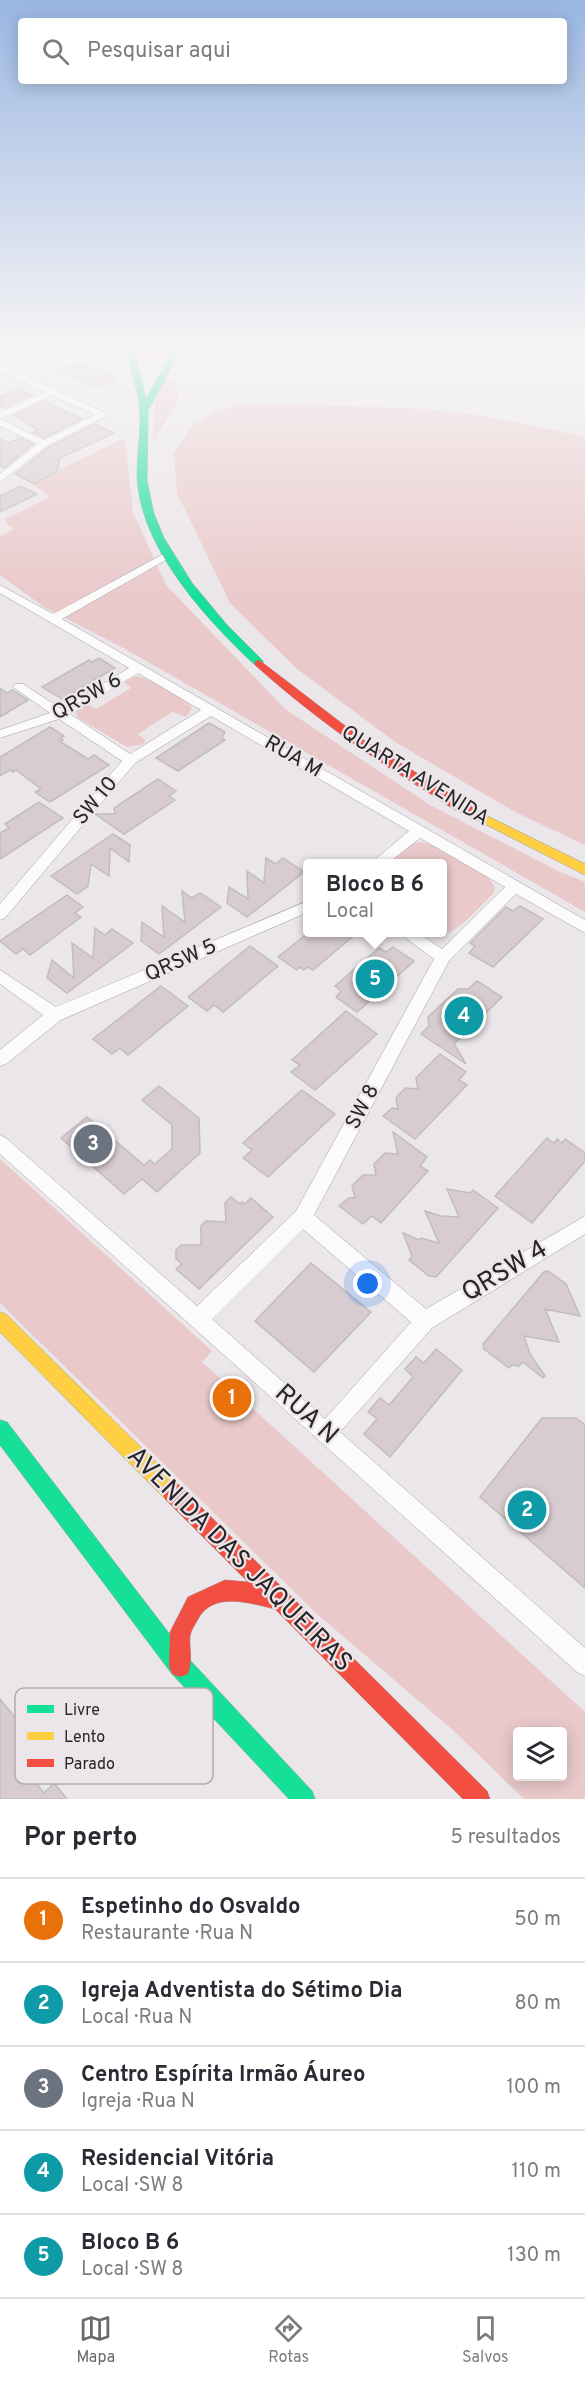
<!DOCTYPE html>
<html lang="pt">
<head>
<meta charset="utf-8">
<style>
  :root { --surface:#fff; --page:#f2f2f3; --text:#2b2b33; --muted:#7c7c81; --line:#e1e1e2; --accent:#6c696b }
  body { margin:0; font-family:Overpass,sans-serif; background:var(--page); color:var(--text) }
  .controls { position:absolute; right:18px; bottom:18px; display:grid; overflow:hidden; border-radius:6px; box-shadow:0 3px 15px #0003 }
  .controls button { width:54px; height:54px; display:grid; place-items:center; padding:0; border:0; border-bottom:2px solid var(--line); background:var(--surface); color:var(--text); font:30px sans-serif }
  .you { position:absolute; left:368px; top:1284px; width:21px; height:21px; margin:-15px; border:4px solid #fff; border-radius:50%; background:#1a73e8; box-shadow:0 0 0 9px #1a73e833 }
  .badge { display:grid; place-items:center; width:39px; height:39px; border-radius:50%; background:var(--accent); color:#fff; font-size:20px; font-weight:700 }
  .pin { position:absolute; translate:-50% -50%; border:3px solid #fff; box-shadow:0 2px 6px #0006 }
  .popup { position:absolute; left:303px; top:859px; width:144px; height:78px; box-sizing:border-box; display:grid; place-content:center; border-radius:6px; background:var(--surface); filter:drop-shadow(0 2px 4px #0005); font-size:20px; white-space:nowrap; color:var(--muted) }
  .popup b { font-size:22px; color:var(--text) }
  .popup::after { content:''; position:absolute; left:50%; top:100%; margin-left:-12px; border:12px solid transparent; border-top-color:var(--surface) }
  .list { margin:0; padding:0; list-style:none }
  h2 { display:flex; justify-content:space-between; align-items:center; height:78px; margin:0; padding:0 24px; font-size:26px }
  h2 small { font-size:20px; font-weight:400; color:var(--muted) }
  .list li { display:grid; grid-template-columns:39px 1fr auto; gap:18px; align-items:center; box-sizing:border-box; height:84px; padding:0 24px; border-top:2px solid var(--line) }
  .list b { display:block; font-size:22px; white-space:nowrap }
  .list p { margin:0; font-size:20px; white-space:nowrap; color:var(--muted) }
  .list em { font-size:20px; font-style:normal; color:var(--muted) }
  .icon { flex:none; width:33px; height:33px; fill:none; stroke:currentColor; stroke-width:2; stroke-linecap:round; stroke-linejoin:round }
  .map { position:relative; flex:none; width:585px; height:1799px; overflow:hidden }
  .search { position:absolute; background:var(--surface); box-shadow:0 3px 15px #0003; left:18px; right:18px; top:18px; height:66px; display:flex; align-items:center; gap:15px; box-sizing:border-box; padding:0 21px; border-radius:6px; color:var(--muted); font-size:22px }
  .sheet { height:498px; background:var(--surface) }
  nav { display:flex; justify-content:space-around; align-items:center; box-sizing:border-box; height:84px; border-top:2px solid var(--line); background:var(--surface); font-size:16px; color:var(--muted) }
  nav a { display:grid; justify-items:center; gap:3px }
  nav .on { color:var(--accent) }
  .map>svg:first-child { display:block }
  .green { fill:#eac9cb; fill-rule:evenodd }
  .building { fill:#d9ccd1; stroke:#c1bdbf; stroke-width:1.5 }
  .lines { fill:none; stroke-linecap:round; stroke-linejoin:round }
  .street-casing { stroke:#a09d9f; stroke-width:1 }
  .fast-casing { stroke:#a09d9f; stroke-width:1 }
  .slow-casing { stroke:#a09d9f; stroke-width:1 }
  .jam-casing { stroke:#a09d9f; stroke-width:1 }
  .street { fill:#fcfbfc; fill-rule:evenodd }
  .fast { fill:#16e098; fill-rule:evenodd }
  .slow { fill:#ffcf43; fill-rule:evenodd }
  .jam { fill:#f24e42; fill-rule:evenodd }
  .labels { text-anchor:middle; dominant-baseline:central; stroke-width:4.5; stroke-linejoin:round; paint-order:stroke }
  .street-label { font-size:21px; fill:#282527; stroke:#ece5e9 }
  .near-street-label { font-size:26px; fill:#282527; stroke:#ece5e9 }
  .key { fill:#ece5e9; stroke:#b1abaf; stroke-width:1.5 }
  .key-label { font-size:16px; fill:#282527 }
</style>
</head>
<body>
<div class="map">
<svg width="585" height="1799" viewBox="0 0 585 1799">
  <rect width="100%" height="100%" fill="#ebe6e9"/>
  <!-- green -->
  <path class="green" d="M132,345H157L161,348L163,360L155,364L143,362Z
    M166,376L175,380L179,399L153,443L155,402Z
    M246,404C312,407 378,404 444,411C492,416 538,427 585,437V845L515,812L395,742L296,668L230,603L177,493L174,453L191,427L217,410Z
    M125,438L133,512L166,585L285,709L430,805L558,871L585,882V912L127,650L44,607L0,575V536L14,529L8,525L5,519L50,497L31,483Z
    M136,676C148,677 186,698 192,708L186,717L172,712L138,734L145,740L144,744L127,747L78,718L76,713L77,710L86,704L96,709L131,688L123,681Z
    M419,842L432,844L489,878L495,887L493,894C474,911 447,949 420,933L442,932V864H387L412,844Z
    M0,1159L212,1351L202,1362L585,1712V1799H524L454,1731L317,1614L0,1303ZM518,1732H562V1776H518Z"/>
  <!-- building -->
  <path class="building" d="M77,363L99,370L115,379L98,387L60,370Z
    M18,389L32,395L0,408V397Z
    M44,401L82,419L44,438L33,432L38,430L15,415Z
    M95,424L114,433L60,458L57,472L34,484L15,474L48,448Z
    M20,438L33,444L4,468L0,466V439L9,443Z
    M20,486L37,494L0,512V496Z
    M99,658L115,668L62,699L42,687L89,660L92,662Z
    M0,688L7,693L13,690L28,700L0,717Z
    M209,723L225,732L222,738L225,740L178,771L156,758Z
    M50,727L64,736L60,739L63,740L61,742L88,759L94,755L109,765L50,802L35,792L41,789L16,770L13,772L10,770L0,776V757Z
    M158,779L176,791L169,796L175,800L124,834L95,814H115L114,808Z
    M39,802L63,818L0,859V833L9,828L5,824Z
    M113,834L130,845L129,862L110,848L109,876L91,864L88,886L77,894L51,876Z
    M266,858L276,864L283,858L304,872L247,917L227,903L229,887L248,899L247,871L264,883Z
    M182,891L192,898L200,893L221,907L159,954L141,941L142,922L164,937L162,906L185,922Z
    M67,895L83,907L75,913L81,917L30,955L23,949L16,954L0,941Z
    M520,906L543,919L493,967L469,953L475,946L470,943L506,907L513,911Z
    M95,928L105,935L112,929L133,943L67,993L47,978L52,960L74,978L72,943L93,958Z
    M308,933H357L313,970L308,967L304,970L300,967L297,970L278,957Z
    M250,946L278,966L223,1012L214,1005L207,1011L188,997Z
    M393,947L414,961L364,1006L357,1012L336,997L341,991L335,986L379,948L386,952Z
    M477,981L502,997L454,1044L466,1064L421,1034L429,1026L428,1017L458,989H468Z
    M161,986L188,1006L133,1051L128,1055L120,1048L112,1054L93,1039Z
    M346,1011L377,1034L315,1090L291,1072L300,1065L292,1060Z
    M440,1054L466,1072L459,1080L467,1085L415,1139L383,1116L392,1108L398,1109L396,1098L405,1088L418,1089L416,1078Z
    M159,1086L199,1118L200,1153L157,1192L142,1179L124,1194L61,1138L87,1117L144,1165L150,1160L155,1164L172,1149V1125L142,1100Z
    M302,1090L335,1114L268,1177L243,1158L252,1150L243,1143Z
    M393,1132L427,1157L420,1166L428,1171L381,1223L372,1216L363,1224L339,1206L349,1198H355L352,1186L363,1175H376L374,1164L385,1153L398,1154Z
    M547,1138L554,1143L557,1139L562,1143L565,1139L585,1153V1161L532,1223L495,1196Z
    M447,1189L470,1193L473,1190L498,1208L436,1277L429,1276L409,1260L412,1256L403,1233L419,1240L421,1238L439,1243L425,1211L441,1216L459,1217Z
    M231,1197L240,1204L242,1202L245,1204L251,1198L273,1217L199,1289L176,1269L182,1264L176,1259V1250L181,1245H201V1226L206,1221L226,1222L225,1203Z
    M311,1263L371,1312L314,1372L255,1321Z
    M548,1271L566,1284L580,1316L545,1309L559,1342L524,1336L530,1354L545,1376L543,1378L523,1362L519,1366L512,1365L509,1368L484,1349L483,1344L544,1272Z
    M436,1349L462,1370L390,1457L364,1434L377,1419L368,1412L380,1398L389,1405L413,1377L405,1369L416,1357L424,1363Z
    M542,1418H576L585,1425V1588L480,1497Z
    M0,1699L17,1720L28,1708L39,1721L30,1730L45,1748L26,1771L44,1793L54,1783L67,1799H0Z"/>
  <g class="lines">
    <!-- street casing -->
    <g class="street-casing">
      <path id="street" d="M0,365L106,413L108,415L47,446L0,482V474L37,444L0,426V419L44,440L95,415L52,395L0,419V412L45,392L0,371Z
        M167,552L171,553V557L62,619L585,920V933L516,894L449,961L314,1215L426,1309L585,1216V1234L432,1328L340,1432L585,1648V1676L577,1672L0,1154V1135L6,1138L197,1306L296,1211L434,959L398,932H417L442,949L505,887L420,838L387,864H370L409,831L211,716L135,763L5,918L0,920V904L122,761L59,719L0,738V730L50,713L13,687L15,684H23L61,709L129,668L0,593V585L53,614ZM138,673L201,710L130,754L70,714ZM303,1229L411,1322L325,1419L212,1319Z
        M308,901V912L61,1020L6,1064L0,1066V1050L43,1015L0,984V970L56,1007Z"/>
    </g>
    <!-- fast casing -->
    <g class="fast-casing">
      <path id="fast" d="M160,345H169L177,352L175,361L148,411L147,481L154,514L164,538L192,583L227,625L263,661V665H255C208,621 146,554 138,487C135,463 141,438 140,414C139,392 131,372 126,351L130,349L134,351L146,399L167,361L169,353Z
        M0,1420L7,1422L188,1658L312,1791L315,1799H289L172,1674L0,1445Z"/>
    </g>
    <!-- slow casing -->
    <g class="slow-casing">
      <path id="slow" d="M471,808L585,864V875L467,815L465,812Z
        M0,1312L6,1314L179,1485L182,1492L179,1499L172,1502L165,1499L0,1332Z"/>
    </g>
    <!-- jam casing -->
    <g class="jam-casing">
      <path id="jam" d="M259,660L365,741L475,809L477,812L475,815C463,818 445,803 434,796C371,758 311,715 255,665V661Z
        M172,1482L179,1485L487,1791L490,1799H463L275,1609C250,1603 213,1591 198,1619C195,1625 191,1630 190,1636C189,1649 193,1661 188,1674L180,1677L172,1674L169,1666L170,1632L188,1597L225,1580L248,1582L165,1499L162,1492L165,1485Z"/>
    </g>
    <!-- street -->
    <use href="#street" class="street"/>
    <!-- fast -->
    <use href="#fast" class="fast"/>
    <!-- slow -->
    <use href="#slow" class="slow"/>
    <!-- jam -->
    <use href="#jam" class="jam"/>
  </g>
  <!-- sky -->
  <linearGradient id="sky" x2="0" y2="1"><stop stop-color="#99b6e2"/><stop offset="0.58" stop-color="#f6f4f5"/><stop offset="1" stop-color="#f6f4f5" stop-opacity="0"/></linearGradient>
  <rect width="585" height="597" fill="url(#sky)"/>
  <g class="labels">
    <!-- street labels -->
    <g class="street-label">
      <text transform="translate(87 697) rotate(-29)">QRSW 6</text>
      <text transform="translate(293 757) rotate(30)">RUA M</text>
      <text transform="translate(415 776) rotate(32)">QUARTA AVENIDA</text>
      <text transform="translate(96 801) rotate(-50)">SW 10</text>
      <text transform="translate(181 961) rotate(-24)">QRSW 5</text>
      <text transform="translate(363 1107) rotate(-62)">SW 8</text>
    </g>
    <!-- near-street labels -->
    <g class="near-street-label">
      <text transform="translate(505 1272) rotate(-31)">QRSW 4</text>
      <text transform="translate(306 1415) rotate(42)">RUA N</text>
      <text transform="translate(239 1560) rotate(45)">AVENIDA DAS JAQUEIRAS</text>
    </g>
  </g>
  <!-- legend -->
  <rect x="15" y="1688" width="198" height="96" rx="9" class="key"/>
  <rect x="27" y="1705" width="27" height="8" fill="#16e098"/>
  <rect x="27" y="1732" width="27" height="8" fill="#ffcf43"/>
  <rect x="27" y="1759" width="27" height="8" fill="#f24e42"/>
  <g class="key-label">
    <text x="64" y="1715">Livre</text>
    <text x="64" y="1742">Lento</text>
    <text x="64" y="1769">Parado</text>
  </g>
</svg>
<div class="controls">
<button><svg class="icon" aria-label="layers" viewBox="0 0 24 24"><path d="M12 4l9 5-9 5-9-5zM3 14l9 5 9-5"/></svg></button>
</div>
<div class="you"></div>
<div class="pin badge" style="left:232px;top:1398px;background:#e8710a">1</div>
<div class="pin badge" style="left:527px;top:1510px;background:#0f9aa8">2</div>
<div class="pin badge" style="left:93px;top:1144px;background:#6b7280">3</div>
<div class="pin badge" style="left:464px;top:1016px;background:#0f9aa8">4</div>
<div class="pin badge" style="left:375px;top:979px;background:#0f9aa8">5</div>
<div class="popup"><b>Bloco B 6</b>Local</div>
<div class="search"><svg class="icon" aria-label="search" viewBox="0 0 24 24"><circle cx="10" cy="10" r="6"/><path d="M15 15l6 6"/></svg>Pesquisar aqui</div>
</div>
<section class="sheet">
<h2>Por perto<small>5 resultados</small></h2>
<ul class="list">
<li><span class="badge" style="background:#e8710a">1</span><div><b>Espetinho do Osvaldo</b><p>Restaurante · Rua N</p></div><em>50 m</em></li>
<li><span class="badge" style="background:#0f9aa8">2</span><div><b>Igreja Adventista do Sétimo Dia</b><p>Local · Rua N</p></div><em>80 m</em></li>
<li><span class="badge" style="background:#6b7280">3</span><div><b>Centro Espírita Irmão Áureo</b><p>Igreja · Rua N</p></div><em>100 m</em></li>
<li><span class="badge" style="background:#0f9aa8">4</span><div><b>Residencial Vitória</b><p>Local · SW 8</p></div><em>110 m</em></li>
<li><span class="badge" style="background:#0f9aa8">5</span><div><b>Bloco B 6</b><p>Local · SW 8</p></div><em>130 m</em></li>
</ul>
</section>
<nav>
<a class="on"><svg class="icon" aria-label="map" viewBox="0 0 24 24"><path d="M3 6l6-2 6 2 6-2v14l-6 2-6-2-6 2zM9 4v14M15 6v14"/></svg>Mapa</a>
<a><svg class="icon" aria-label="directions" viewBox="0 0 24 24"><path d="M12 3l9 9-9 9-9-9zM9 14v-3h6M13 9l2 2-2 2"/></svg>Rotas</a>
<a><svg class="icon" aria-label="saved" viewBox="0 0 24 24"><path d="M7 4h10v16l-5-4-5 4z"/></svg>Salvos</a>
</nav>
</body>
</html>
